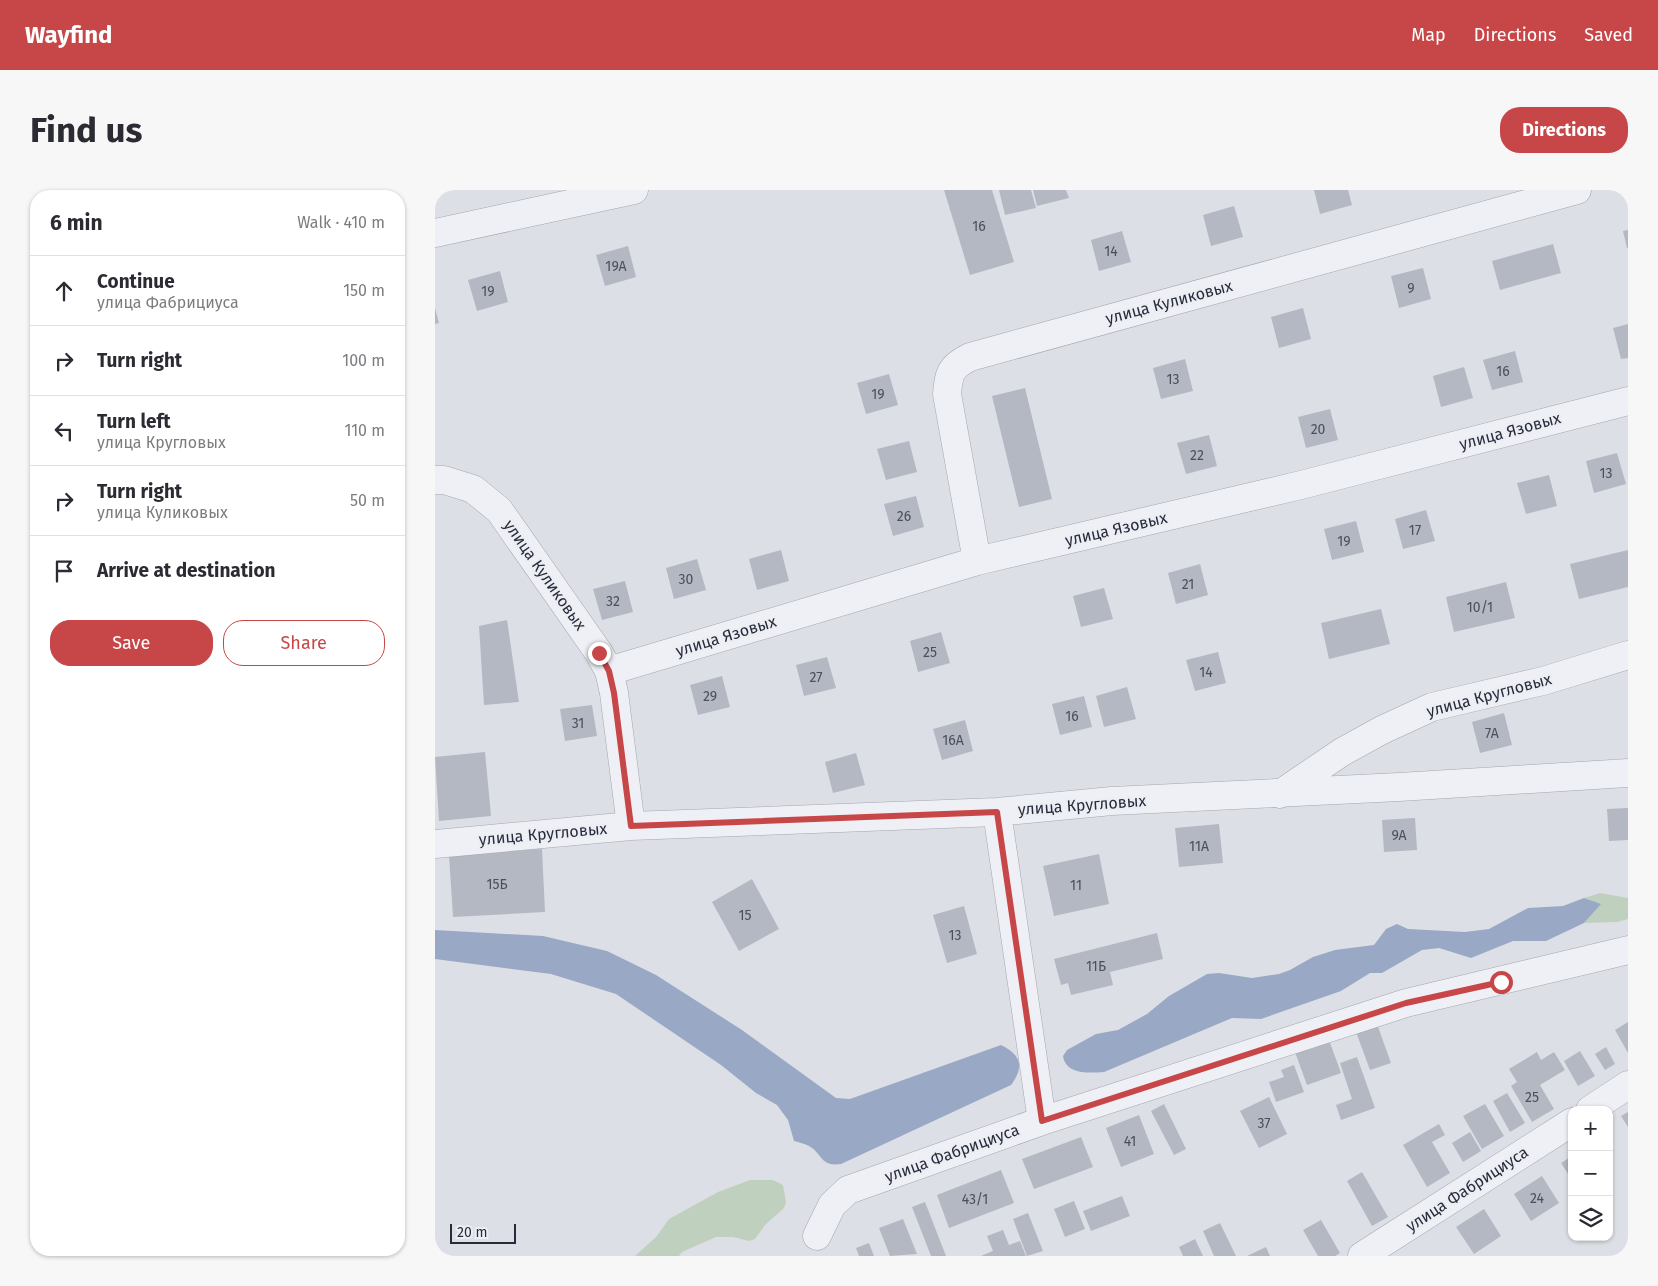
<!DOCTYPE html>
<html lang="en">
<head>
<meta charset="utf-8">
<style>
  :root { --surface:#fff; --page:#f7f7f7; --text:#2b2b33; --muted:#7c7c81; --line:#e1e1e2; --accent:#c74648 }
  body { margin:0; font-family:"Fira Sans",sans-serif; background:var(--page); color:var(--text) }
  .controls { position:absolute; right:15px; bottom:15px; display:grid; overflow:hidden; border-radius:10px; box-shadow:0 1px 4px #0004 }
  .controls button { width:45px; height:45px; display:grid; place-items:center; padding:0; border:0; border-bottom:1px solid var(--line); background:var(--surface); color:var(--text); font:25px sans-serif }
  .scale { position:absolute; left:15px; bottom:12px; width:66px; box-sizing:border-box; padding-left:5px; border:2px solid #272c3c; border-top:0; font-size:14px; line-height:18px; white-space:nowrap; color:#272c3c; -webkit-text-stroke:4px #eceef4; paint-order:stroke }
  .stop { position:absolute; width:15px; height:15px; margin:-11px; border:4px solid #c74648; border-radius:50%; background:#fff }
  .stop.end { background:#c74648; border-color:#fff; box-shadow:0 1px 5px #0008 }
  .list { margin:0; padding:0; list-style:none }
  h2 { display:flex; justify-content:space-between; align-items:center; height:65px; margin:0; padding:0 20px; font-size:21px }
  h2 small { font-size:16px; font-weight:400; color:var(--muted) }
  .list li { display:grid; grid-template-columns:32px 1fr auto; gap:15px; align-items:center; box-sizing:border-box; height:70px; padding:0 20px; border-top:1px solid var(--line) }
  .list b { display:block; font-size:19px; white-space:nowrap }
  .list p { margin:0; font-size:16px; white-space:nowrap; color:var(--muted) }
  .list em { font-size:16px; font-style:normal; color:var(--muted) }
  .actions { display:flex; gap:10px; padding:15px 20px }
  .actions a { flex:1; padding:11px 0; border:1px solid var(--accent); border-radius:20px; text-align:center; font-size:18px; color:var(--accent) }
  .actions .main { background:var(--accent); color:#fff }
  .icon { flex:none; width:28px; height:28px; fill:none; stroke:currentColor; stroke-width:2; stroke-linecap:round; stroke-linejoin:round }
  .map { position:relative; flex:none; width:1193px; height:1066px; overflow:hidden; border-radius:20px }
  header { display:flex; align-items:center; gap:30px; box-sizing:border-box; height:70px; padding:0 25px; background:var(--accent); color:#fff }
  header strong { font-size:24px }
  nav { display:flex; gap:28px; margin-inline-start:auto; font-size:18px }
  .intro { display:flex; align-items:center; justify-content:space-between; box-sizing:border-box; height:120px; padding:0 30px }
  h1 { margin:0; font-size:35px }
  .button { padding:12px 22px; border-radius:20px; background:var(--accent); color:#fff; font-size:18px; font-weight:700 }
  main { display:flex; gap:30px; padding:0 30px }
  aside { flex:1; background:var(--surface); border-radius:20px; box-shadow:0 1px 4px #0004 }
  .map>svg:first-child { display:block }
  .green { fill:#c0d0be }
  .water { fill:#99a8c5 }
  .building { fill:#b4b8c2 }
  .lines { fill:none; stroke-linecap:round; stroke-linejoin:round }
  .minor-casing { stroke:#a3a6b0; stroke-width:29 }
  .minor { stroke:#eff0f5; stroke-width:28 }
  .route { stroke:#c74648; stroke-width:6 }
  .labels { text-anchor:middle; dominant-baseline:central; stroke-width:4.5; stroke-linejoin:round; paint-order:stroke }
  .number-label { font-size:14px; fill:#4a4f5e }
  .street-label { font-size:16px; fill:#272c3c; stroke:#eceef4 }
</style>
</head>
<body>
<header>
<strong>Wayfind</strong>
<nav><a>Map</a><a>Directions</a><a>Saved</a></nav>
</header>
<div class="intro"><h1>Find us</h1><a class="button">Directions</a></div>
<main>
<aside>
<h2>6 min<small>Walk · 410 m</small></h2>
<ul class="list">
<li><svg class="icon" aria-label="ahead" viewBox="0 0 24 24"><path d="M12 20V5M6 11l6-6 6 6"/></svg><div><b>Continue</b><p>улица Фабрициуса</p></div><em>150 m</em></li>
<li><svg class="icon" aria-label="right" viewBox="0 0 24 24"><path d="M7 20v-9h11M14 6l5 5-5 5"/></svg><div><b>Turn right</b></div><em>100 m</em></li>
<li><svg class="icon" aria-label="left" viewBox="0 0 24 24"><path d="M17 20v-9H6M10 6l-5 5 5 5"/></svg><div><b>Turn left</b><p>улица Кругловых</p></div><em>110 m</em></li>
<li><svg class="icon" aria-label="right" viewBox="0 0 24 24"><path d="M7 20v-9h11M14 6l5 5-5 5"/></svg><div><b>Turn right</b><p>улица Куликовых</p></div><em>50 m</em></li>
<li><svg class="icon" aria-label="arrive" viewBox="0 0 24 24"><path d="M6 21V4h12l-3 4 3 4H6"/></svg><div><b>Arrive at destination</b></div></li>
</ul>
<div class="actions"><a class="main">Save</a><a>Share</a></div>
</aside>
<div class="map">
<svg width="1193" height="1066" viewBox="0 0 1193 1066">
  <rect width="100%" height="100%" fill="#dddfe6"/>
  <!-- green -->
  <path class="green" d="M1165,703L1193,708V729L1182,732L1149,733L1165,714L1149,708Z
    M315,990H338L348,995L351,1012L349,1018L330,1035L320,1049L314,1051L298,1047H281L247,1062L244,1066H200L222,1046L234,1029L283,1002Z"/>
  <!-- water -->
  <path class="water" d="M1149,708L1166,714L1149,733L1111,751H1078L1036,768L1004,758L987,760L947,783H935L906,801L826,829L797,828L669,882C654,883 631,885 628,866L632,860L661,844L683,840L712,824L734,806L772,784L784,783L817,788L844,784L855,780L878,767L900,760L939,755L951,739L962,734L973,739L1030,742L1054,739L1093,718L1128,716Z
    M0,740L108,746L172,761L221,785L307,840L401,908L415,909L566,855C587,865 589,878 576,895L406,974C385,977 388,964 374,956C370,954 364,952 359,951L353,930L342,915L321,903L286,875L181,804L116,784L0,769Z"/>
  <!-- building -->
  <path class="building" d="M509,0H557L579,72L535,85Z
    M564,0H596L601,18L570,25Z
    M598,0H631L634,8L602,16Z
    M879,0H913L917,15L885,24Z
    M799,16L808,47L776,56L768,25Z
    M1193,40V58H1192L1188,41Z
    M687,41L696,72L664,81L656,50Z
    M1118,54L1126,83L1065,100L1057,71Z
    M193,56L201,87L170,96L161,65Z
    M988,78L996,109L964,118L956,86Z
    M65,81L73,112L42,121L33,90Z
    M0,118L4,133L0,134Z
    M868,118L876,149L844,158L836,127Z
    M1193,134V168L1186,169L1178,138Z
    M1080,161L1088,192L1057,200L1048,170Z
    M750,169L758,201L726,209L718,178Z
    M1029,177L1038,208L1006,217L998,186Z
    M454,184L463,215L431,224L422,193Z
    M590,198L617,309L584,317L557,206Z
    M895,219L903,250L871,258L863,227Z
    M774,245L782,276L751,284L742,253Z
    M474,251L482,282L451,290L442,259Z
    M1182,263L1191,294L1159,303L1151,271Z
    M1114,285L1122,316L1091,324L1082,293Z
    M481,306L489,337L458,346L449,314Z
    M991,320L1000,351L968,359L960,329Z
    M921,331L929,362L897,370L889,339Z
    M346,360L354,391L322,400L314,369Z
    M1193,360V397L1144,409L1135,374Z
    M262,369L271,400L239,409L231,378Z
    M765,374L773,405L741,414L733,383Z
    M190,391L198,422L167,430L158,399Z
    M1071,392L1080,428L1019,442L1011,407Z
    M669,398L678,429L646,437L638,406Z
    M946,419L955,454L894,469L886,433Z
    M72,430L84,512L49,515L44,436Z
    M506,442L515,473L483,482L475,451Z
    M783,462L791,493L760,501L751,470Z
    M392,467L401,498L369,506L361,475Z
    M287,486L295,517L263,525L255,495Z
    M692,497L701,529L669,537L661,506Z
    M649,506L657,537L625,545L617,514Z
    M157,515L162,546L130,551L125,519Z
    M1069,523L1077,555L1045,563L1037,532Z
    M530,530L538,561L507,570L498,539Z
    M50,562L56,626L4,631L0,567Z
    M421,563L430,595L398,603L390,572Z
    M1193,618V650L1174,651L1172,619Z
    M980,628L982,660L949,662L947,630Z
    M784,634L788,673L744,677L740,638Z
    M107,659L110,722L18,727L14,665Z
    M664,664L674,714L619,726L608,676Z
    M317,689L344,739L304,761L277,712Z
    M529,716L542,764L512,773L498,725Z
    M722,743L728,769L675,782L678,795L636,805L633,793L626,795L619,769Z
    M1193,832V863L1180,840Z
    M942,834L956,873L935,880L921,842Z
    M894,850L906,883L872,895L860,862Z
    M1171,857L1180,874L1170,880L1160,864Z
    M1145,861L1160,886L1143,896L1129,871Z
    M1102,862L1106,870L1119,862L1130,880L1105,895L1119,919L1097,932L1076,896L1082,892L1074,879Z
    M922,867L940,918L906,930L901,915L917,909L905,873Z
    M859,875L869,902L841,912L834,892L849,887L846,880Z
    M1072,903L1090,933L1075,942L1058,911Z
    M834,907L852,944L824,958L805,921Z
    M729,914L751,959L739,965L716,921Z
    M1050,914L1069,946L1047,959L1028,926Z
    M1193,922V937L1186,926Z
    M704,925L719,964L686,977L671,938Z
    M1004,934L1010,945L997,952L1015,983L992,997L968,955Z
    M1035,942L1046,961L1028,972L1017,953Z
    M646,947L658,977L599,999L587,969Z
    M1137,966V990L1126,973Z
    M566,980L579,1013L514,1038L502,1005Z
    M927,982L953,1027L937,1036L912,991Z
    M1107,986L1124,1013L1096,1031L1079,1004Z
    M687,1006L695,1026L656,1041L648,1021Z
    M639,1011L650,1039L630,1047L619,1019Z
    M490,1012L511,1066H496L477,1017Z
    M1049,1019L1066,1046L1039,1064L1021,1037Z
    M593,1023L608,1061L592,1066L578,1029Z
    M468,1029L482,1064L455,1066L444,1038Z
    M886,1030L905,1063L900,1066H883L868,1040Z
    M785,1033L801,1066H779L768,1041Z
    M568,1040L574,1055L585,1051L591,1066H546L558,1061L552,1046Z
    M760,1049L768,1066H748L744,1057Z
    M434,1053L439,1066H424L421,1058Z
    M831,1057L835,1066H812Z"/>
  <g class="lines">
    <!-- minor casing -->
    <g class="minor-casing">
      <path id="minor" d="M0,43L199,0
        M0,290H9L38,299L64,320L164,463L174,481L179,503L196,636
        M542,371L512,204C514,183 515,177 535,167L1142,0
        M174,481L542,371L866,295L1193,211
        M845,604L907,562L947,540L997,517L1108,491L1193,465
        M562,622L607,931
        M0,654L196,636L562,622L677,611L964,597L1193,583
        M1155,920L1193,895
        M382,1046L397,1015L413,1000L607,931L971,813L1193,760
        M927,1066L1137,932"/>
    </g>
    <!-- minor -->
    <use href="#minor" class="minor"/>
  </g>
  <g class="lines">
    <!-- route -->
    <path class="route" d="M164,463L174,481L179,503L196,636L562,622L607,931L971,813L1066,792"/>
  </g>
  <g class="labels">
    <!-- number labels -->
    <g class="number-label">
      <text x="544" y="36">16</text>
      <text x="676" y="61">14</text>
      <text x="181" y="76">19А</text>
      <text x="976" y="98">9</text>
      <text x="53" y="101">19</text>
      <text x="1068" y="181">16</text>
      <text x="738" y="189">13</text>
      <text x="443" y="204">19</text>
      <text x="883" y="239">20</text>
      <text x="762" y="265">22</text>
      <text x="1171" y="283">13</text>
      <text x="469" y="326">26</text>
      <text x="980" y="340">17</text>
      <text x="909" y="351">19</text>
      <text x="251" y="389">30</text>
      <text x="753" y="394">21</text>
      <text x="178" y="411">32</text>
      <text x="1045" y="417">10/1</text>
      <text x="495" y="462">25</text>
      <text x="771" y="482">14</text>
      <text x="381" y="487">27</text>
      <text x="275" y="506">29</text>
      <text x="637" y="526">16</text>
      <text x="143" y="533">31</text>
      <text x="1057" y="543">7А</text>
      <text x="518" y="550">16А</text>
      <text x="964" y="645">9А</text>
      <text x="764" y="656">11А</text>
      <text x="62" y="694">15Б</text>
      <text x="641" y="695">11</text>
      <text x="310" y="725">15</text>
      <text x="520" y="745">13</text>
      <text x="661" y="776">11Б</text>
      <text x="1097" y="907">25</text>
      <text x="829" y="933">37</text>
      <text x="695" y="951">41</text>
      <text x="1102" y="1008">24</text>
      <text x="540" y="1009">43/1</text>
    </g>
    <!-- street labels -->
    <g class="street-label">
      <text transform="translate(734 112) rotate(-15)">улица Куликовых</text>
      <text transform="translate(1075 241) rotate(-15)">улица Язовых</text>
      <text transform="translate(681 339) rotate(-13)">улица Язовых</text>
      <text transform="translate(110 385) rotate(55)">улица Куликовых</text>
      <text transform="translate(291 446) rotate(-17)">улица Язовых</text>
      <text transform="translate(1054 505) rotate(-15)">улица Кругловых</text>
      <text transform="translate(647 615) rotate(-4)">улица Кругловых</text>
      <text transform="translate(108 644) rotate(-5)">улица Кругловых</text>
      <text transform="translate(517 963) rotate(-20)">улица Фабрициуса</text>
      <text transform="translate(1032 999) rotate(-33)">улица Фабрициуса</text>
    </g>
  </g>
</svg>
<div class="controls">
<button>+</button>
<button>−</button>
<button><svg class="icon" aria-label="layers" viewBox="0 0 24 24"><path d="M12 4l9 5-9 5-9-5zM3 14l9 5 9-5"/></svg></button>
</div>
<div class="scale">20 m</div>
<div class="stop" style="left:1066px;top:792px"></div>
<div class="stop end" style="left:164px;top:463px"></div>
</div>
</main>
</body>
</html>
